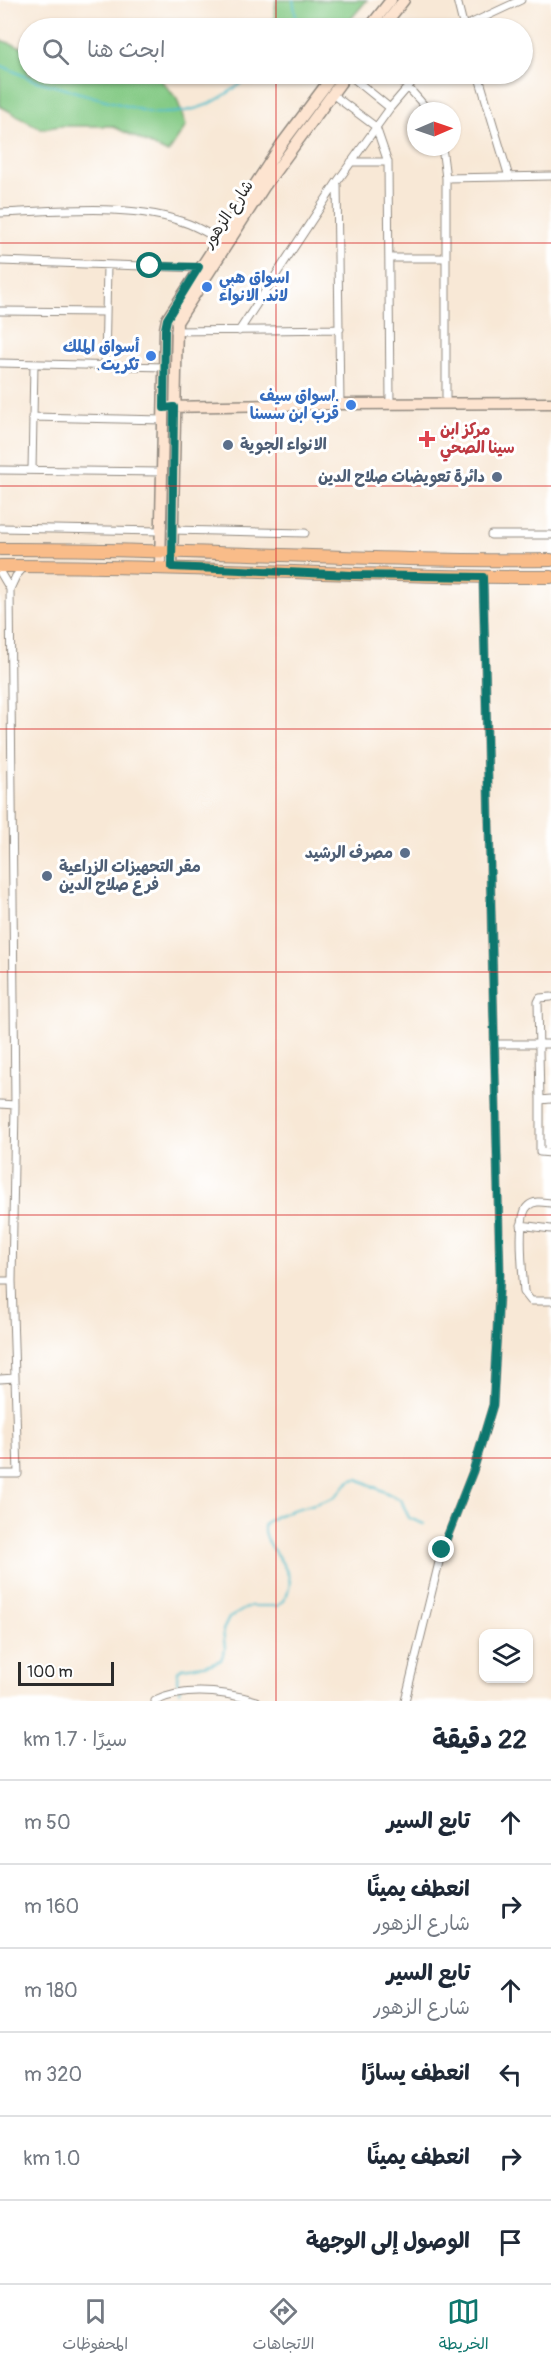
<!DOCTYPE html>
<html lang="ar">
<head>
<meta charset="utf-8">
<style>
  :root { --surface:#fff; --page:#f6f6f7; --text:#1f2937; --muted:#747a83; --line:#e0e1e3; --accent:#0f766e }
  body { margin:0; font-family:Pangolin,"Playpen Sans Arabic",sans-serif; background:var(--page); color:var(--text); direction:rtl }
  .controls { position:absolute; right:18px; bottom:18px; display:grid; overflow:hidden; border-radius:12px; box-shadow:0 2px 4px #0004 }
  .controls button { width:54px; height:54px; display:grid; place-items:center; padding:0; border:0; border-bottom:2px solid var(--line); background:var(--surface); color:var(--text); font:30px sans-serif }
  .compass { position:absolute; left:407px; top:102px; width:54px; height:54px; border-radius:50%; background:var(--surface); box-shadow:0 2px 4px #0004; rotate:88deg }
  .scale { position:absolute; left:18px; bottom:15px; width:96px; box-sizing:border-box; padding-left:6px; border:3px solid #2b2b2b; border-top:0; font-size:16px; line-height:21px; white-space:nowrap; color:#2b2b2b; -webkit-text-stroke:4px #fff; paint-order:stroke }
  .stop { position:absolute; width:18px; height:18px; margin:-14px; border:4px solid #0f766e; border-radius:50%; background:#fff }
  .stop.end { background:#0f766e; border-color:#fff; box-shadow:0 2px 6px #0008 }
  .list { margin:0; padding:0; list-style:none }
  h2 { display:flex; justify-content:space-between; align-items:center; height:78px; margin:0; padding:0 24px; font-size:26px }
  h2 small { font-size:20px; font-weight:400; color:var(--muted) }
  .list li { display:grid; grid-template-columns:39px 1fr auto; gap:18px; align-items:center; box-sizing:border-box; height:84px; padding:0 24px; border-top:2px solid var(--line) }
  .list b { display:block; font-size:22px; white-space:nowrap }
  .list p { margin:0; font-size:20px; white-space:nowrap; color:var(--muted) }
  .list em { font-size:20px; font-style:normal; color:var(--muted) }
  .icon { flex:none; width:33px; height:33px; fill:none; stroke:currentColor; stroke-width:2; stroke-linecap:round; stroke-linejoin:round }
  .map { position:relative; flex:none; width:551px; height:1701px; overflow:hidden; direction:ltr }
  .search { position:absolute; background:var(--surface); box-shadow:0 2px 4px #0004; left:18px; right:18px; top:18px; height:66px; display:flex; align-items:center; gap:15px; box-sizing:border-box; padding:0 21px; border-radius:33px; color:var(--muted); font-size:22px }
  .sheet { height:582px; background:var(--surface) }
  nav { display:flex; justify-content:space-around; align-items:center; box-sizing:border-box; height:84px; border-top:2px solid var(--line); background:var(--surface); font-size:16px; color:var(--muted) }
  nav a { display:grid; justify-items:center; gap:3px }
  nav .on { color:var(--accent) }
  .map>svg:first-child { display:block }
  .green { fill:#84ca85; stroke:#587a58; stroke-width:1.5 }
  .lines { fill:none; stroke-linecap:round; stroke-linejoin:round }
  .stream { stroke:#52becc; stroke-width:2 }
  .street-casing { stroke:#928a80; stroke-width:9 }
  .secondary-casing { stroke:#928a80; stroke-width:13 }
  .primary-casing { stroke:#928a80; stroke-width:14 }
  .street { stroke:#fff; stroke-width:7 }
  .secondary { stroke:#fde4d0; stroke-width:10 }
  .primary { stroke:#f9bc89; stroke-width:12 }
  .route { stroke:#0f766e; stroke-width:8 }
  .grid { fill:none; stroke:#d62828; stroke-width:1.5; stroke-opacity:0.55 }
  .shop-dot { fill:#3f7fe0; stroke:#fff; stroke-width:2 }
  .health-dot { fill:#e0444e; stroke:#fff; stroke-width:2 }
  .service-dot { fill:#5c6f8a; stroke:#fff; stroke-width:2 }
  .labels { text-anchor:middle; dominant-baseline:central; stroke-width:6; stroke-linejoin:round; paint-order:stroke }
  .street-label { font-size:16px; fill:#2b2b2b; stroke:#fff }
  .shop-label { font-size:16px; font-weight:bold; fill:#366cbe; stroke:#fff; text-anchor:end }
  .health-label { font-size:16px; font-weight:bold; fill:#be3a42; stroke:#fff; text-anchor:start }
  .service-label { font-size:16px; font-weight:bold; fill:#4e5e75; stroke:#fff; text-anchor:start }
</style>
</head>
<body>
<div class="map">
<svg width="551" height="1701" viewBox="0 0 551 1701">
  <rect width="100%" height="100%" fill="#fff"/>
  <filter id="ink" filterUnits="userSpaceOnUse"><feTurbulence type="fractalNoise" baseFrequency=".0167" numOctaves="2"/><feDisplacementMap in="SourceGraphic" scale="12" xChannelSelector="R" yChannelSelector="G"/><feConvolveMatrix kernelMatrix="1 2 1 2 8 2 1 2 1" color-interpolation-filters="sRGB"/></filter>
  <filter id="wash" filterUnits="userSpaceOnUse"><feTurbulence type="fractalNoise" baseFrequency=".008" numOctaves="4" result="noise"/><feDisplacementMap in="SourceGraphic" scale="24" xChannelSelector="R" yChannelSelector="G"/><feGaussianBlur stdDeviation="1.35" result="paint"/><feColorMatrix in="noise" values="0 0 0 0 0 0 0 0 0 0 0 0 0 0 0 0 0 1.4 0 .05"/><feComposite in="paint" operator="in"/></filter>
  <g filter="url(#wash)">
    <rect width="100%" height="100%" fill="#f8e8d6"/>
    <!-- green -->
    <path class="green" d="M276,0H367L343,28H274Z
      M0,40L28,49V74H156L177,99L186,126L168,153L112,126H61L41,129L0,106Z"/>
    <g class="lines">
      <!-- stream -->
      <path class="stream" d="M293,0L298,28
        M0,65L33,80L152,113C198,115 219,102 253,74
        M180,1691L177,1680L178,1671L182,1668L211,1664L221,1660L225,1649L223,1630L229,1618L250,1606H278C314,1573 255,1547 265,1523C285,1508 309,1508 332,1498C343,1493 344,1479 358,1479L401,1500L409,1518L424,1524
        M182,1697L183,1701"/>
    </g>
  </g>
  <g filter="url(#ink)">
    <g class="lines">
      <!-- street casing -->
      <g class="street-casing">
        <path id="street" d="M457,0L464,28
          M461,28L521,0
          M348,74L390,108
          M390,74L407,86L429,111
          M478,74L509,177
          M332,94L376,127L388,162L390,404
          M442,147L446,178V404
          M351,162H388
          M446,178L551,176
          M337,182L340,404
          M0,213C59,211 133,202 189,224C199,228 209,234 218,239
          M389,258H446
          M0,261L199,268
          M0,311L106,312
          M175,331L340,329
          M239,331L337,182L390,108L419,74
          M0,363L165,367
          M105,366L107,265
          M32,417L163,420
          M0,470L162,472
          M32,470L34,364
          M0,528L160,531
          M171,530L305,533
          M491,535H551
          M0,572L10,589
          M551,997L540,998L538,1002L540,1100L551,1099
          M494,1044H551
          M540,1100V1152L551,1153
          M0,1104L15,1105
          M551,1203C543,1202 534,1200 528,1206C516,1216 523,1275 524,1292L531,1301H551
          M521,1225L551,1229
          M0,1281H12
          M0,1379L15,1378
          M0,1474H18L12,1281L15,1105L10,589L16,576L25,566
          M155,1701C187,1686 225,1692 257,1701
          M405,1701L442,1550L473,1471L493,1405L500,1275L483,577"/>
      </g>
      <!-- secondary casing -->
      <g class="secondary-casing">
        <path id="secondary" d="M369,28L391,0
          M382,28L404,0
          M167,407L340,404L551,403
          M160,567L165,329L167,319L281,145L334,74
          M172,567L177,322L264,187L347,74"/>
      </g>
      <!-- primary casing -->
      <g class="primary-casing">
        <path id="primary" d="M0,549C184,548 367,562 551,560
          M0,566C184,565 367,578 551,577"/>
      </g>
      <!-- street -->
      <use href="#street" class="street"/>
      <!-- secondary -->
      <use href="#secondary" class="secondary"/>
      <!-- primary -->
      <use href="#primary" class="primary"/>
    </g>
  </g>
  <g class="lines" filter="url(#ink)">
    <!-- route -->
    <path class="route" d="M150,266L199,267L167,319L165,329L164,408L174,407L172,567L352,575L483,577L500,1275L493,1405L473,1471L442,1550"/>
  </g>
  <!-- grid -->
  <path class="grid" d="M276,0V28M276,74V1701M0,243H551M0,486H551M0,729H551M0,972H551M0,1215H551M0,1458H551"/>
  <!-- markers -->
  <g class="shop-dot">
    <circle cx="207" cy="287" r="6"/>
    <circle cx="151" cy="356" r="6"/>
    <circle cx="351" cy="405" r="6"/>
  </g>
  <path class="health-dot" d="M424 430h6v6h6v6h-6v6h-6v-6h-6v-6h6z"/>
  <g class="service-dot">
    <circle cx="228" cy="445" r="6"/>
    <circle cx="497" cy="477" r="6"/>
    <circle cx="405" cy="853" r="6"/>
    <circle cx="47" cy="876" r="6"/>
  </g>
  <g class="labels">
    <!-- street labels -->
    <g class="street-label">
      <text transform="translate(228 214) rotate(-56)">شارع الزهور</text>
    </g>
    <!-- shop labels -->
    <g class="shop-label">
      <text x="219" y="278" text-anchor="start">اسواق هبي<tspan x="219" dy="18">لاند. الانواء</tspan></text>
      <text x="139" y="347">أسواق الملك<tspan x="139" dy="18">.تكريت</tspan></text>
      <text x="339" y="396">اسواق سيف.<tspan x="339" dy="18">قرب ابن سسنا</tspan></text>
    </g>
    <!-- health labels -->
    <g class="health-label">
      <text x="440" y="430">مركز ابن<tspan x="440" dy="18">سينا الصحي</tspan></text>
    </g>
    <!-- service labels -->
    <g class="service-label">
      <text x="240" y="445">الانواء الجوية</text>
      <text x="485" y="477" text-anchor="end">دائرة تعويضات صلاح الدين</text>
      <text x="393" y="853" text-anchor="end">مصرف الرشيد</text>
      <text x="59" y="867">مقر التجهيزات الزراعية<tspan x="59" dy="18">فرع صلاح الدين</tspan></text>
    </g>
  </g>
</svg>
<div class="controls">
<button><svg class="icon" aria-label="layers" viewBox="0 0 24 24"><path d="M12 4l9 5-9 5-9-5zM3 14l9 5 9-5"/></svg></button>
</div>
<svg class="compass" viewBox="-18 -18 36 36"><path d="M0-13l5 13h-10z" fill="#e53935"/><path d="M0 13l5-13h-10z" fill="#747a83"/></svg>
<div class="scale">100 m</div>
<div class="stop" style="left:150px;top:266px"></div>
<div class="stop end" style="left:442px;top:1550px"></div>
<div class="search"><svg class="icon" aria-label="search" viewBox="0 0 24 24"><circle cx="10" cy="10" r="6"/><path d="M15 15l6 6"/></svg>ابحث هنا</div>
</div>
<section class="sheet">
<h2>22 دقيقة<small>سيرًا · 1.7 km</small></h2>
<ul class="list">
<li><svg class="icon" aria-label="ahead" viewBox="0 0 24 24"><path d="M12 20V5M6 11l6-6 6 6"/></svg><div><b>تابع السير</b></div><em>50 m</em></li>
<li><svg class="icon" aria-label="right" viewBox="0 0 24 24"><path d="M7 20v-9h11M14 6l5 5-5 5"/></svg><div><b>انعطف يمينًا</b><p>شارع الزهور</p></div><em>160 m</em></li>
<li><svg class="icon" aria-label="ahead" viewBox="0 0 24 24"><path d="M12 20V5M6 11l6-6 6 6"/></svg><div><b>تابع السير</b><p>شارع الزهور</p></div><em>180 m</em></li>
<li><svg class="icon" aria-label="left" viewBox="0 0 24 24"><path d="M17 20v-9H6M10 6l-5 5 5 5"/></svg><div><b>انعطف يسارًا</b></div><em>320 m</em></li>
<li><svg class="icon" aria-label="right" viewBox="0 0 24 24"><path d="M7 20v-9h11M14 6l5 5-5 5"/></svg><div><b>انعطف يمينًا</b></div><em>1.0 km</em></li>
<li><svg class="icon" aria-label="arrive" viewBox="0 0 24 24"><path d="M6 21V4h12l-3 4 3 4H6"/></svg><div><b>الوصول إلى الوجهة</b></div></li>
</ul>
</section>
<nav>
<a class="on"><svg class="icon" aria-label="map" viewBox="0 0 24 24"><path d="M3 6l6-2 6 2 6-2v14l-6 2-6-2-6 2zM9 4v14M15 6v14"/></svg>الخريطة</a>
<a><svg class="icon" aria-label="directions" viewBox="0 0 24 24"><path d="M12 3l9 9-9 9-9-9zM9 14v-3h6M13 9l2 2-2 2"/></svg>الاتجاهات</a>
<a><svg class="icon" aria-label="saved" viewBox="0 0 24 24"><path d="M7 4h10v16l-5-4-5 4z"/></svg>المحفوظات</a>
</nav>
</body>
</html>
